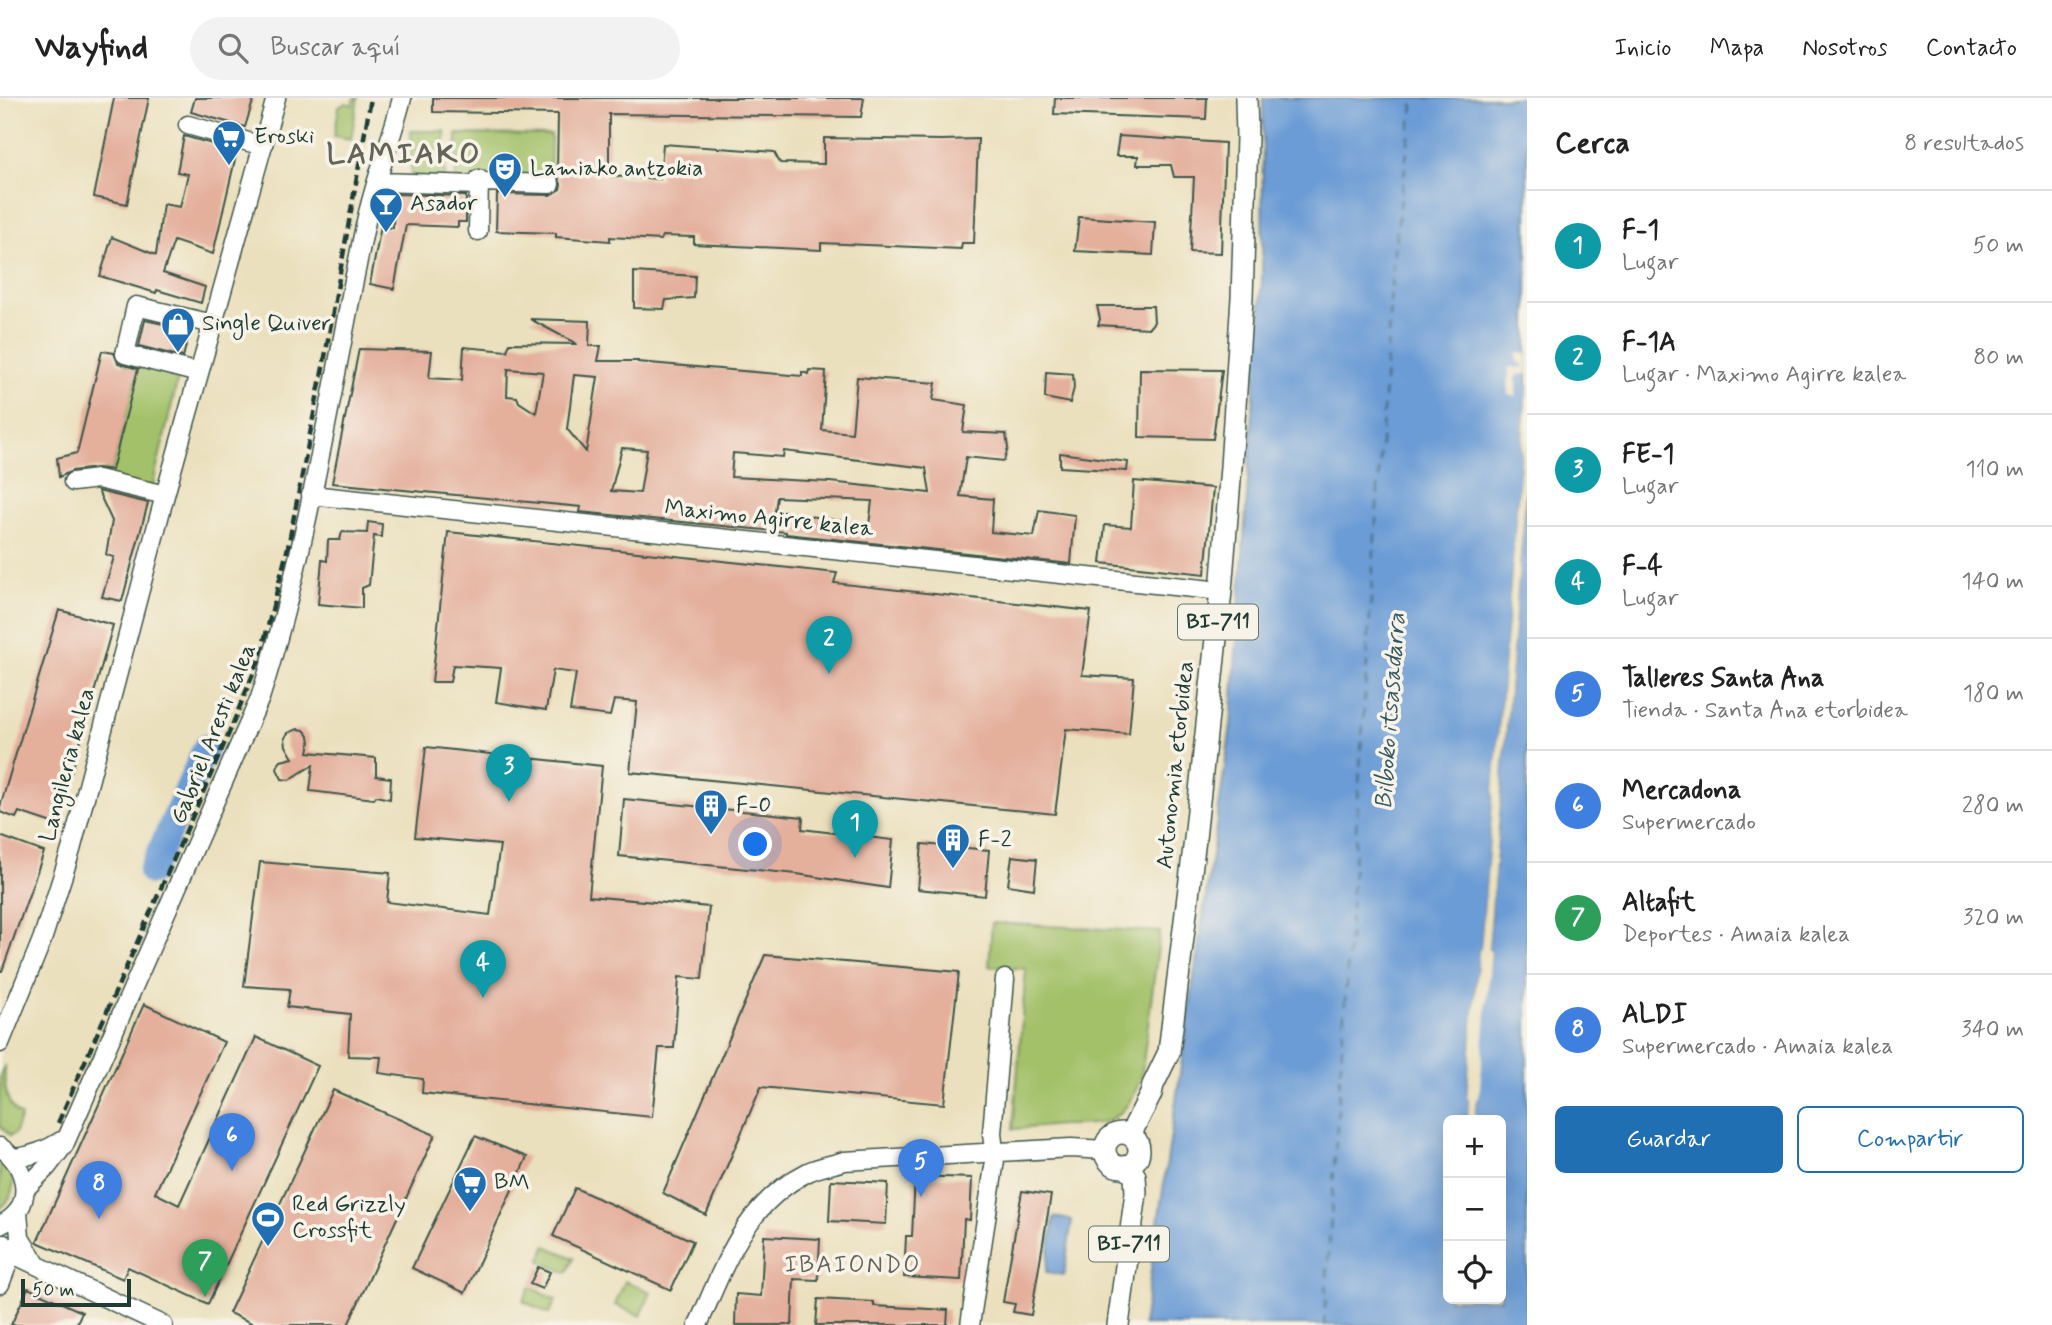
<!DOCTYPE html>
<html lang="es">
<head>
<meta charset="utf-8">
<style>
  :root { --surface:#fff; --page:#f2f2f2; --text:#222; --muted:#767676; --line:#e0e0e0; --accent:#1f6fb2 }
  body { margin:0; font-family:Mynerve,sans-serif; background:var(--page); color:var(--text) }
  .controls { position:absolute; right:21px; bottom:21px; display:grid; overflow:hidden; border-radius:10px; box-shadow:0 7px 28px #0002 }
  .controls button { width:63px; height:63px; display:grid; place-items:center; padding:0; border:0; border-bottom:2px solid var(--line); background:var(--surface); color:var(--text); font:35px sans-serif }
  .scale { position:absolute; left:21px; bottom:18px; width:110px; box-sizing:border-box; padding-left:7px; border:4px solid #1f3d34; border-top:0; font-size:19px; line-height:24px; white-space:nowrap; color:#1f3d34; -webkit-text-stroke:5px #f7f3e8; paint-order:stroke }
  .you { position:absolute; left:756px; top:747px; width:24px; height:24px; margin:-18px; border:5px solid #fff; border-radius:50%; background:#1a73e8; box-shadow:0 0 0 10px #1a73e833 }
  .badge { display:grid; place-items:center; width:46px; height:46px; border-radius:50%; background:var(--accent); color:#fff; font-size:23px; font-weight:700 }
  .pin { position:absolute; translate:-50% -58px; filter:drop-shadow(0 2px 4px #0008) }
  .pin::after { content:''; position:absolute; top:37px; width:24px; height:21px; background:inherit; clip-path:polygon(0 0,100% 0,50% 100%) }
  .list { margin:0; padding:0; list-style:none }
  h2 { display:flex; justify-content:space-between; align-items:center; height:91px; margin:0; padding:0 28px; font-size:30px }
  h2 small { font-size:23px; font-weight:400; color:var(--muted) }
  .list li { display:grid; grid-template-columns:46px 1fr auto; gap:21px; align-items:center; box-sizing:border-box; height:112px; padding:0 28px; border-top:2px solid var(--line) }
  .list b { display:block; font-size:26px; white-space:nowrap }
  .list p { margin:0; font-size:23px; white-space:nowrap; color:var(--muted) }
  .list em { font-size:23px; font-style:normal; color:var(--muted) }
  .actions { display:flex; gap:14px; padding:21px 28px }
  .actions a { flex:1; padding:16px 0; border:2px solid var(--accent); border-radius:10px; text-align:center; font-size:24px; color:var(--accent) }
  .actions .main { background:var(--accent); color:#fff }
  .icon { flex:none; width:38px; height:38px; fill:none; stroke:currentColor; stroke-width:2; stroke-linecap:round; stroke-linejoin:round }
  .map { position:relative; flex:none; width:1527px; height:1227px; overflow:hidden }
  header { display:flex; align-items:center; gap:42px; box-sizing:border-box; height:98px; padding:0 35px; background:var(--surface); border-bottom:2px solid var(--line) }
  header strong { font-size:33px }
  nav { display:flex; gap:38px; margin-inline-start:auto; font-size:24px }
  .search { width:490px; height:63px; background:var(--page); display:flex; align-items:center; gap:18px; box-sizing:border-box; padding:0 24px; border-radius:38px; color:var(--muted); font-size:26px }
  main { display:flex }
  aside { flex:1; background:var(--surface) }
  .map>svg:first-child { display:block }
  .green { fill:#a3c169; stroke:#617f4e; stroke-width:2 }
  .water { fill:#6c9cd5; stroke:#466c84; stroke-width:2 }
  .pier { fill:#ebe0bd }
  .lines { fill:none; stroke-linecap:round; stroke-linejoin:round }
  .river { stroke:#6c9cd5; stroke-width:26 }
  .ferry { stroke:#365a64; stroke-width:2; stroke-dasharray:9 7; stroke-linecap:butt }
  .building { fill:#e4af9b; fill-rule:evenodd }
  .minor-casing { stroke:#3e5549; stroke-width:21 }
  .major-casing { stroke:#3e5549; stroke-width:24 }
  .minor { stroke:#fff; stroke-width:18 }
  .major { stroke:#fff; stroke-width:21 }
  .rail { stroke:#1f3d34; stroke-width:4.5; stroke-dasharray:10 5; stroke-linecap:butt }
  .labels { text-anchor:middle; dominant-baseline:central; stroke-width:7; stroke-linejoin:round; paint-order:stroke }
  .shield { fill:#f7f3e8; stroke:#60746a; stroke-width:2 }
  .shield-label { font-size:21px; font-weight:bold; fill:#1f3d34 }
  .poi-label { font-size:23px; fill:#1f3d34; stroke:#f7f3e8; text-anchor:start }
  .street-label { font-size:23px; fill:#1f3d34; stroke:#f7f3e8 }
  .water-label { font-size:24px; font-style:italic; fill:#365a64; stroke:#f7f3e8 }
  .neighbourhood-label { font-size:24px; letter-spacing:2px; fill:#646558; stroke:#f7f3e8 }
  .district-label { font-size:30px; font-weight:bold; letter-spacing:2px; fill:#646558; stroke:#f7f3e8 }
</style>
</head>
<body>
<header>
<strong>Wayfind</strong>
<div class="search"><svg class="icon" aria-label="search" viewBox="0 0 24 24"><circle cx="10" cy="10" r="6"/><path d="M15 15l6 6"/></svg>Buscar aquí</div>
<nav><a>Inicio</a><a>Mapa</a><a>Nosotros</a><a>Contacto</a></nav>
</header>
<main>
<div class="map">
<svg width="1527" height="1227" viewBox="0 0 1527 1227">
  <rect width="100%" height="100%" fill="#f7f3e8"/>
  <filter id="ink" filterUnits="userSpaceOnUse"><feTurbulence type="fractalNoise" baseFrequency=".0143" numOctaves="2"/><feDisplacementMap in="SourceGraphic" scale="14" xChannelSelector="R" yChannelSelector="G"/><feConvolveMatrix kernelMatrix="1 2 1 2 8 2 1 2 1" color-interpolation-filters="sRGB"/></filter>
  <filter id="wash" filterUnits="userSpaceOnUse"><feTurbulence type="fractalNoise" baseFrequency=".00686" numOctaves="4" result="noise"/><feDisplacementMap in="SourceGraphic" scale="28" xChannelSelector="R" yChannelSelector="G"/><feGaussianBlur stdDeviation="1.57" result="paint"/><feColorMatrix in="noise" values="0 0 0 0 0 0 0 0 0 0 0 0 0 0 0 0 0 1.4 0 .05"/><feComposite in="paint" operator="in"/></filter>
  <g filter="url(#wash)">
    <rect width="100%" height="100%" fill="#ebe0bd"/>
    <!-- green -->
    <path class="green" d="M354,0H358L351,41L334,38L339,9L346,5L352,7Z
      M411,33H445V81L411,80Z
      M457,36L551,37L550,82L456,81Z
      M130,250L182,263L149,403L97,390L102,374L112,372L137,273L125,270Z
      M992,825L1160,834L1141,980C1123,1025 1108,1027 1063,1027C1047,1028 1030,1030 1013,1031L1026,871L989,868Z
      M5,967C4,984 5,1009 21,1018L15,1035L10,1038L0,1028V977Z
      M0,1060C18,1073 17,1097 0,1111Z
      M546,1148L574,1160L567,1175L540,1163Z
      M625,1183L651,1194L641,1218L615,1207Z
      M530,1189L556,1202L549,1216L523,1203Z"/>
    <!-- water -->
    <path class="water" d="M1263,0H1527V289L1481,852H1479L1467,999L1469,1000L1468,1022H1448V1201H1501V1022H1474L1491,853L1488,852L1527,377V1227H1143L1231,627L1262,182Z
      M1054,1119L1072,1122L1064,1177L1046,1174Z"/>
    <!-- pier -->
    <path class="pier" d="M1517,255L1527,256V276L1516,277V298L1508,297L1509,269L1523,270V266L1517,264Z
      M1527,289V333L1485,852L1482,855L1471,997L1473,999L1487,856L1485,852L1524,377L1527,373L1488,852L1491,853L1479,1000L1476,1001L1474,1022H1468L1469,1001L1467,1000L1479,852L1481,851Z"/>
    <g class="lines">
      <!-- river -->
      <path class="river" d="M151,774L206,649"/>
      <!-- ferry -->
      <path class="ferry" d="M1324,1227L1393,161L1414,0"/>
    </g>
    <g id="blocks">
      <!-- building -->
      <path class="building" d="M114,0H149L127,106L94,99Z
        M195,0H254L245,29L191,14Z
        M433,0H864L861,19L609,16V78L660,81L663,46L774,54L780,65L824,66V40L941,42L978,41L974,145H962L961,151L821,145V152L694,146V139L662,138L661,142L610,139V143L556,139V135L496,133L497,96L550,97L560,91L561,86L557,77L558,16L433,14Z
        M1055,0H1207L1206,21L1054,16Z
        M184,38L237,53L213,156L174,143L163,175L205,189L201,205L157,192L156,195L100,178L112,139L156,157L163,106L180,109L188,76L177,74Z
        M1119,38L1225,45L1221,155L1190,154L1194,79H1174L1171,67H1137L1138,58H1116Z
        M394,96L466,98V124H458V129L406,127L394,191L370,186L381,128L393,130Z
        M1079,119L1155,124L1153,157L1075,153Z
        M634,174L695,178L694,200L666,202L664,211L634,210Z
        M1097,208H1153L1154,224L1149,230L1098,227L1100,221Z
        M530,221L590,223L589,248H601L598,263H638V264L802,278V274L808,276L809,272L826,273L822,332L852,335L857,279L936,285L933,302L967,307L963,334L1006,336L1008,350L1004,363L966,359L960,398L993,401L991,434L1034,438L1039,412L1075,417L1071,466L786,436V434L580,414L581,409L332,385L359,251L432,253L429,280L462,282L464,249L507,253L510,245L577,246ZM508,271L543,274L536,315L519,304L517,299L507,298ZM574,277L598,279L586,354L567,331ZM622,350L647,352L640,395L611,393ZM784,353L926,370L930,395L830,384L731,379L733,355L783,359ZM777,399L872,403L869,427L775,413Z
        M145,222L190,232L183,259L139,248Z
        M102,253L114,255L118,265L138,271L112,372L97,370L72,373L59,379L57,360L77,355Z
        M1140,271L1222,272L1213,341L1139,339Z
        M1046,274L1073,276L1074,290L1070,305L1045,300Z
        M1060,355L1128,364L1127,373L1060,369Z
        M1134,383L1213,390L1205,476L1101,465L1105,427L1131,429Z
        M98,393L148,405L122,503L102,499L114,459L106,457L112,423Z
        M368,424L382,426L381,439L374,438L369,487L362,490V510L318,506L322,462L327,463L328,442H340L342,434L367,435Z
        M448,434L837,475L834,485L1091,513L1082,577L1134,580L1129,636L1066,631L1055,716L630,674L637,604L614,602L610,618L570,613L576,575L553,572L546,612L496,604L501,570L453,567L450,584H432Z
        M59,512L113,527L77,656L55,726L19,714L16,720L0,714V709Z
        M298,631L304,632L309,638L310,644L308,654L376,660V678L391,680L390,701L376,698L374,701L310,693L313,667L289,682L282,681L277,671L278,667L281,663L293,660L286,648L285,640L288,635Z
        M426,649L602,668L589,798L709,809L702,881L679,879L674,950H659L652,1019L422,995L423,981L379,975L381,959L348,958L350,916L287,909L290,891L244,888L260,764L390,775L387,804L490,817L500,747L415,739Z
        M624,701L803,719L802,731L893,742L888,790L797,776L619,758Z
        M0,738L44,754L2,873H0Z
        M922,746L989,752L985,798L918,791Z
        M1012,758L1037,761L1034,791L1008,787Z
        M765,857L959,874L944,1006L761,989L706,1117L663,1095Z
        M144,906L224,944L155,1095L179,1107L256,939L318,968L208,1206L128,1169L123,1181L37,1144Z
        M333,992L435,1037L348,1227H256L229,1215Z
        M475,1038L527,1059L465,1195L412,1170Z
        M915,1078L972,1080L970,1122L964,1121L961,1182L904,1179L906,1138H912Z
        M831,1082L888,1085L886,1126L829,1123Z
        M575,1090L693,1143L671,1192L553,1138Z
        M1022,1093L1051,1097L1031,1217L1013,1214L1015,1206L1003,1204Z
        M764,1138L820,1141L818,1182L794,1181L792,1227H735L736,1196L761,1198Z
        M538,1169L550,1174L542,1191L530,1186Z
        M28,1190L82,1214L76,1227H11Z
        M818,1201L874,1204V1208L948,1212L947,1227H816Z"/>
    </g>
  </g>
  <g filter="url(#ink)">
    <use href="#blocks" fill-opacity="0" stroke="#3e5549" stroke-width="2"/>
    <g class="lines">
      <!-- minor casing -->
      <g class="minor-casing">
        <path id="minor" d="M188,27L263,48
          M378,84L479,87
          M479,84L550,86
          M478,133L479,81
          M199,275L125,256L136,208L213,226
          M73,384L98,381L165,397
          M311,397L1221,493
          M0,945L42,842L71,752L165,397L276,0
          M0,1049C29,1068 36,1111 0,1127
          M15,1060C33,1058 46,1053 61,1043
          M25,1091L47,1069L64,1047L260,600C309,447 332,285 365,128C374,85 391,43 402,0
          M18,1113L20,1140L35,1164
          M0,1147L13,1156L163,1227
          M0,1186L8,1165L4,1146
          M698,1227C725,1167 744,1106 808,1074C818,1069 832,1067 844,1063L1071,1050L1105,1052
          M970,1227L995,1062L992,1035L1005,881"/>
      </g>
      <!-- major casing -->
      <g class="major-casing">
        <path id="major" d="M1105 1052a17 17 0 1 1 34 0a17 17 0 1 1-34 0Z
          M1130,1037L1151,996L1153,987L1169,954L1195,741L1221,493L1231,369L1242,200L1247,39L1246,0
          M1118,1227L1136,1095L1135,1078L1126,1069"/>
      </g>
      <!-- minor -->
      <use href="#minor" class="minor"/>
      <!-- major -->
      <use href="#major" class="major"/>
      <!-- rail -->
      <path class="rail" d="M58,1025L229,635L258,564L266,536L288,449L325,259L371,0"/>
    </g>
  </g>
  <!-- icons -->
  <defs>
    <g id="supermarket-pin" transform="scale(1.75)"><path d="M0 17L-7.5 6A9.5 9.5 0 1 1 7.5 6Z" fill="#1f6fb2" stroke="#f7f3e8"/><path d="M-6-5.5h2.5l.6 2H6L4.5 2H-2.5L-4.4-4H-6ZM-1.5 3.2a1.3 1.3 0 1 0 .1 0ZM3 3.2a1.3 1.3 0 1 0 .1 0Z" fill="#fff"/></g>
    <g id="theatre-pin" transform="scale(1.75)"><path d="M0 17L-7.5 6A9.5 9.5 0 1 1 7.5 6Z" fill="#1f6fb2" stroke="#f7f3e8"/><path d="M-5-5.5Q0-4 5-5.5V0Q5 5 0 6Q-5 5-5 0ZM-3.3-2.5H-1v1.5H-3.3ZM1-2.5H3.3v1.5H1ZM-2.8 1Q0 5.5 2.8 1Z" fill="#fff"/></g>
    <g id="bar-pin" transform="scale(1.75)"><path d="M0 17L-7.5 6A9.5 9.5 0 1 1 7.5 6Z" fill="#1f6fb2" stroke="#f7f3e8"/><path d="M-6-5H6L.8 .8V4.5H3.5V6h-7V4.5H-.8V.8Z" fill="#fff"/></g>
    <g id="shop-pin" transform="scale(1.75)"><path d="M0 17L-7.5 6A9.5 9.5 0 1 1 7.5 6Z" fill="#1f6fb2" stroke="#f7f3e8"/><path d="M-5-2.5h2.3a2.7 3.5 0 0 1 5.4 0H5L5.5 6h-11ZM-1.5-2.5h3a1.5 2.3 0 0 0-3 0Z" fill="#fff"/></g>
    <g id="building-pin" transform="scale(1.75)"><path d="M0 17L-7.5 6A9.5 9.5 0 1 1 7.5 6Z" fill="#1f6fb2" stroke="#f7f3e8"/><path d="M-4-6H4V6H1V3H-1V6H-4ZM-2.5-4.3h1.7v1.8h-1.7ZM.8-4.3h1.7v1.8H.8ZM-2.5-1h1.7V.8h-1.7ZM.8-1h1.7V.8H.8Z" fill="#fff"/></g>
    <g id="stadium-pin" transform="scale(1.75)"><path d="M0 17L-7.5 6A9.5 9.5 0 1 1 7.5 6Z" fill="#1f6fb2" stroke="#f7f3e8"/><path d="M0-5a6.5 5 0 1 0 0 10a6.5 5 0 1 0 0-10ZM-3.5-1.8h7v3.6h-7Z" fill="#fff"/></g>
  </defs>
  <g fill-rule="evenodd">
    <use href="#supermarket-pin" x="229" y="39"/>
    <use href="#theatre-pin" x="505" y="71"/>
    <use href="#bar-pin" x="386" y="106"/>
    <use href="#shop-pin" x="178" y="226"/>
    <use href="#building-pin" x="711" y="708"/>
    <use href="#building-pin" x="953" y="742"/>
    <use href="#supermarket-pin" x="470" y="1085"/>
    <use href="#stadium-pin" x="268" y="1120"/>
  </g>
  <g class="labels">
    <!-- shield labels -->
    <g class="shield">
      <rect x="1178" y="506.5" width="80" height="35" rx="5"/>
      <rect x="1089" y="1128.5" width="80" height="35" rx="5"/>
    </g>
    <g class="shield-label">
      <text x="1218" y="524">BI-711</text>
      <text x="1129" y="1146">BI-711</text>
    </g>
    <!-- poi labels -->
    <g class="poi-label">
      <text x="254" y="39">Eroski</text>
      <text x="530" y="71">Lamiako antzokia</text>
      <text x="410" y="106">Asador</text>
      <text x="202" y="226">Single Quiver</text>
      <text x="736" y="708">F-0</text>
      <text x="978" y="742">F-2</text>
      <text x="494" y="1085">BM</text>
      <text x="292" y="1107">Red Grizzly<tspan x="292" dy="26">Crossfit</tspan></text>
    </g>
    <!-- street labels -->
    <g class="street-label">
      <text transform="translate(769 421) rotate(6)">Maximo Agirre kalea</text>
      <text transform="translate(214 636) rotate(-68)">Gabriel Aresti kalea</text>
      <text transform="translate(68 667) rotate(-75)">Langileria kalea</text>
      <text transform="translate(1176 667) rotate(-84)">Autonomia etorbidea</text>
    </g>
    <!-- water labels -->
    <g class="water-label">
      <text transform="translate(1391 613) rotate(-86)">Bilboko itsasadarra</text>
    </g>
    <!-- neighbourhood labels -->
    <g class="neighbourhood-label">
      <text x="853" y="1167">IBAIONDO</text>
    </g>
    <!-- district labels -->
    <g class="district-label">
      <text x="404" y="56">LAMIAKO</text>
    </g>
  </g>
</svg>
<div class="controls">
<button>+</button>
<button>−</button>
<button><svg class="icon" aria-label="locate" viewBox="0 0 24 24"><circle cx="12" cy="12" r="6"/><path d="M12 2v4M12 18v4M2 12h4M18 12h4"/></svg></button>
</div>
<div class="scale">50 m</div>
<div class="you"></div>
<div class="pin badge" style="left:855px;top:760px;background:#0f9aa8">1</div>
<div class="pin badge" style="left:829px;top:576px;background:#0f9aa8">2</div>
<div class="pin badge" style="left:509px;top:704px;background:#0f9aa8">3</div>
<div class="pin badge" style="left:483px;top:900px;background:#0f9aa8">4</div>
<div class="pin badge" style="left:921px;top:1099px;background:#3f7fe0">5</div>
<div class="pin badge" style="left:232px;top:1073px;background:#3f7fe0">6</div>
<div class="pin badge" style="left:205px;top:1199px;background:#2e9e5b">7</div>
<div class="pin badge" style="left:99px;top:1121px;background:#3f7fe0">8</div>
</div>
<aside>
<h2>Cerca<small>8 resultados</small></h2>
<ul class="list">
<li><span class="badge" style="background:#0f9aa8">1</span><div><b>F-1</b><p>Lugar</p></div><em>50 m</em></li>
<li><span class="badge" style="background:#0f9aa8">2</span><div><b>F-1A</b><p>Lugar · Maximo Agirre kalea</p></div><em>80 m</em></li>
<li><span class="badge" style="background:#0f9aa8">3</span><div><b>FE-1</b><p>Lugar</p></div><em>110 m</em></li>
<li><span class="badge" style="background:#0f9aa8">4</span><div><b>F-4</b><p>Lugar</p></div><em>140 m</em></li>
<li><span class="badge" style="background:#3f7fe0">5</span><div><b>Talleres Santa Ana</b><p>Tienda · Santa Ana etorbidea</p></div><em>180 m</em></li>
<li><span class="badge" style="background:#3f7fe0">6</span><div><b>Mercadona</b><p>Supermercado</p></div><em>280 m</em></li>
<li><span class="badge" style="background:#2e9e5b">7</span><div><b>Altafit</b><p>Deportes · Amaia kalea</p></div><em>320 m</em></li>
<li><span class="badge" style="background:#3f7fe0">8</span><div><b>ALDI</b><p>Supermercado · Amaia kalea</p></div><em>340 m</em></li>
</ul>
<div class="actions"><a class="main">Guardar</a><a>Compartir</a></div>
</aside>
</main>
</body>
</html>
